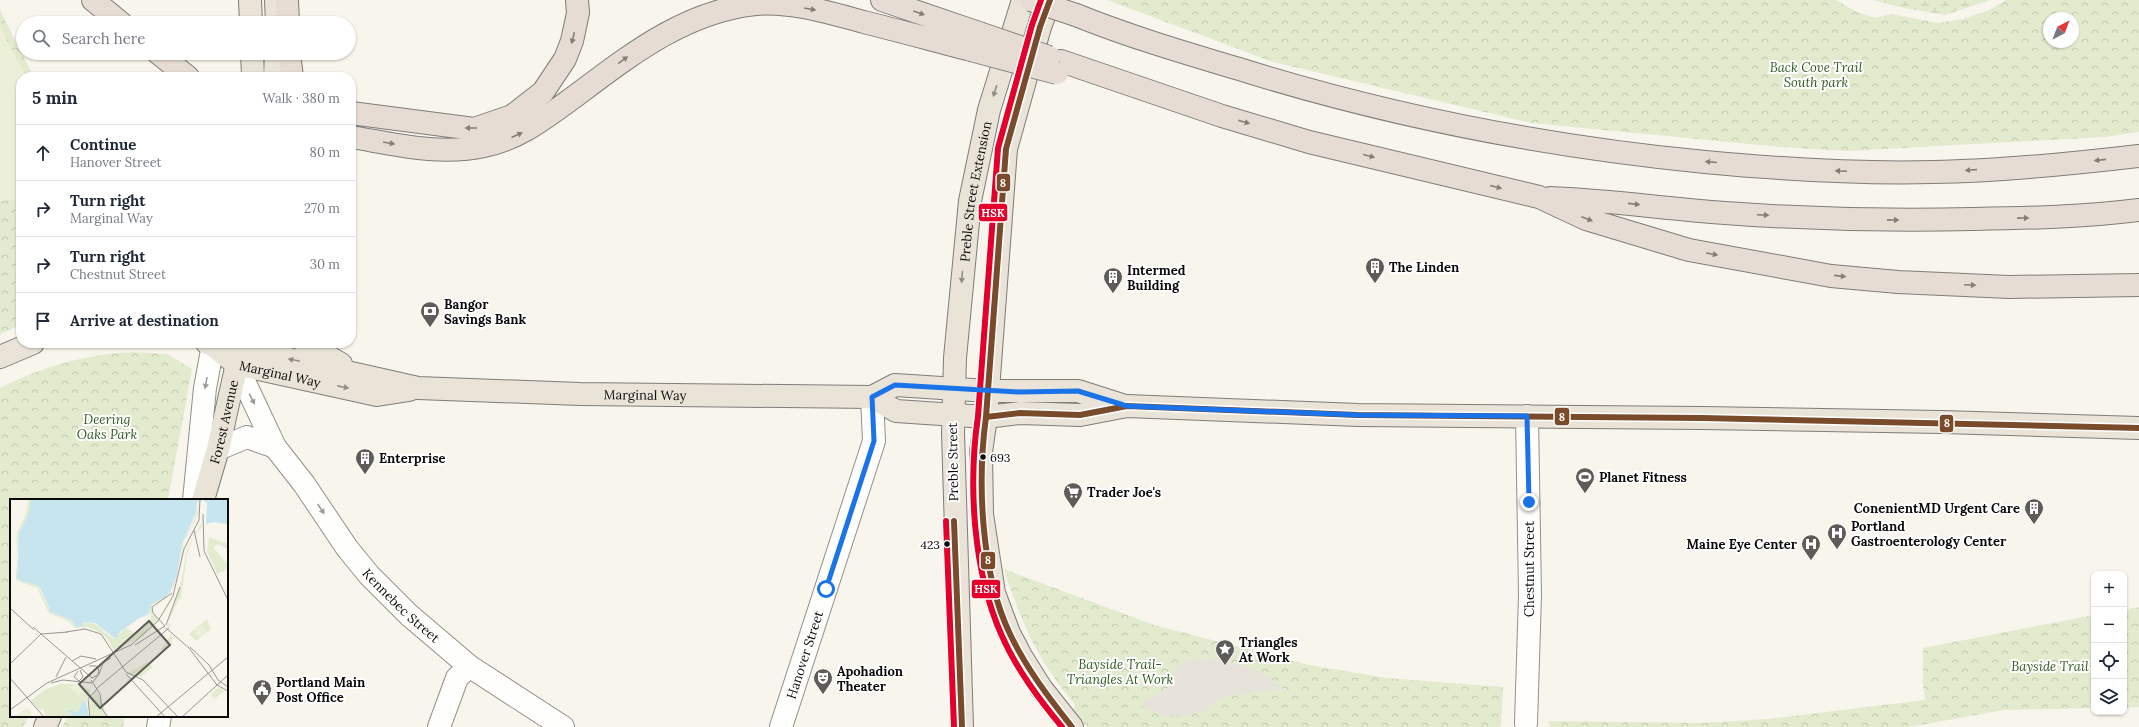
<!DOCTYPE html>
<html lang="en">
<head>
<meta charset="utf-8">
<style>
  :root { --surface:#fff; --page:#f6f6f7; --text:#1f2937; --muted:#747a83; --line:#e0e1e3 }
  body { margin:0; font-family:Lora,serif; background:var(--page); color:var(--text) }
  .controls { position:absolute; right:12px; bottom:12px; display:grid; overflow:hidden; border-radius:8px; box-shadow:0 1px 3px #0004 }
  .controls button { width:36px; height:36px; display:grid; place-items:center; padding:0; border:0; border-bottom:1px solid var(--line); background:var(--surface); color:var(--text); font:20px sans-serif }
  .compass { position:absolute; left:2043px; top:12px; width:36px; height:36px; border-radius:50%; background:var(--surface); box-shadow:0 1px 3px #0004; rotate:42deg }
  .stop { position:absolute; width:12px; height:12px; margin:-9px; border:3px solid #1a73e8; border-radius:50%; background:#fff }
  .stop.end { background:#1a73e8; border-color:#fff; box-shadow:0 1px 4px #0008 }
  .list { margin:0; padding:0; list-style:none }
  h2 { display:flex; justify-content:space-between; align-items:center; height:52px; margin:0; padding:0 16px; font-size:17px }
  h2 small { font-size:13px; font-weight:400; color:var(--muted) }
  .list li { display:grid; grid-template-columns:26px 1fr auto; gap:12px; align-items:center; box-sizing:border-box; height:56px; padding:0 16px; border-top:1px solid var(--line) }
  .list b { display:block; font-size:15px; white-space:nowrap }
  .list p { margin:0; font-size:13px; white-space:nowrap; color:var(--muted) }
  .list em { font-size:13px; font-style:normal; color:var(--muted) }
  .icon { flex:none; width:22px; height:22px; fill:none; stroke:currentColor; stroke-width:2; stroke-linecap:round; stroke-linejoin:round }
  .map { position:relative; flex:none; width:2139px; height:727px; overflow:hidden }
  .search { position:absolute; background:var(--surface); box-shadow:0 1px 3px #0004; left:16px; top:16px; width:340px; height:44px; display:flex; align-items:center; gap:10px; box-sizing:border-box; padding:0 14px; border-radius:22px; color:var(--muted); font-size:15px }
  .panel { position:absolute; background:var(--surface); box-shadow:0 1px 3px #0004; left:16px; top:72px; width:340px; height:276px; border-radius:16px }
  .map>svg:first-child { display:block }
  .wetland { fill:url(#wetland-marsh) }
  .park { fill:url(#park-crowns); fill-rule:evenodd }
  .pitch { fill:#ecf0d8 }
  .plaza { fill:#e8e3da }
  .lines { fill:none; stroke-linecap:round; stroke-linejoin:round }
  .minor-casing { stroke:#91908c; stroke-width:24 }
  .major-casing { stroke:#7e7d7a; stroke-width:24 }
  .highway-casing { stroke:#7e7d7a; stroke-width:24 }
  .minor { stroke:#fefefc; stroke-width:22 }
  .major { stroke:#e9e3d8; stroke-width:22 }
  .highway { stroke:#e6dcd4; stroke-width:22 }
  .highway-bridge-casing { stroke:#7e7d7a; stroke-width:24; stroke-linecap:butt }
  .highway-bridge { stroke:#e6dcd4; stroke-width:22 }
  .bus-1-casing { stroke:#fff; stroke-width:9 }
  .bus-2-casing { stroke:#fff; stroke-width:9 }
  .bus-1 { stroke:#7a4b2a; stroke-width:6 }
  .bus-2 { stroke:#e4002b; stroke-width:6 }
  .oneway { fill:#837e79 }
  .oneway2 { fill:#908c86 }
  .oneway3 { fill:#9c9c9b }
  .route { stroke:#1a73e8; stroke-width:5 }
  .bus-dot { fill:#0a0a0a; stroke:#fff; stroke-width:1.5 }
  .labels { text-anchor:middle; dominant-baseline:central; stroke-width:4; stroke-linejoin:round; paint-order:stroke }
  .bus-label { font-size:12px; fill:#0a0a0a; stroke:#fff; text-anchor:start }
  .park-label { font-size:13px; font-style:italic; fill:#325a21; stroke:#fff }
  .street-label { font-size:13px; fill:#0a0a0a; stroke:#fff }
  .poi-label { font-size:13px; font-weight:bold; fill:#0a0a0a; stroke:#fff; text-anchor:start }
  .inset-road { fill:none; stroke:#999792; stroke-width:1 }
  .view { fill:#5d5c59; fill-opacity:0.15; stroke:#5d5c59; stroke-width:2 }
  .inset-edge { fill:none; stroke:#0a0a0a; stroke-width:2 }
  .line-badge { stroke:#fff; stroke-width:1.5 }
  .badge-label { font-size:11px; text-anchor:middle; font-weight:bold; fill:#fff }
</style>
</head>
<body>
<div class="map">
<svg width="2139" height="727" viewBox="0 0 2139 727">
  <defs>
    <pattern id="wetland-marsh" width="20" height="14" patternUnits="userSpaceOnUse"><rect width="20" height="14" fill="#e3ebcf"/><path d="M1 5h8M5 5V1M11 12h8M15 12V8" fill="none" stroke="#c1c8b0"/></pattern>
    <pattern id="park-crowns" width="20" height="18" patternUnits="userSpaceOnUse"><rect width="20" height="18" fill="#e3ebcf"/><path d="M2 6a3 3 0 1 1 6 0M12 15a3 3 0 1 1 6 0" fill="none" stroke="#c1c8b0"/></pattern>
  </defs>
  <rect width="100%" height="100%" fill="#f8f5ed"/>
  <!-- wetland -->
  <path class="wetland" d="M1873,0H1990L1945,15L1904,8Z"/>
  <!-- park -->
  <path class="park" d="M1107,0H1836L1857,12L1876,18L1891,14L1938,23L1963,19L1987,11L2006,0H2139V132L2105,137L1848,151L1781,147L1531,123L1273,62ZM2049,18H2073V42H2049Z
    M0,10L34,77H21V325L0,334Z
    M132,352L167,354L192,369L168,500H11V716H29L23,727H0V388C44,366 83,355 132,352Z
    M1004,569L1154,625L1309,665L1387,678L1503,687L1501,725L1500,727H1087L1074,711L1075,704C1038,662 1021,622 1004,569Z
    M2139,607V707L2124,708V610Z
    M2094,615V708L2004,710L1909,727H1550L1548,721L1701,723L1767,719L1925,700L1923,685V648Z
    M68,716H125L123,727H62Z"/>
  <!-- pitch -->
  <path class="pitch" d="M0,27L26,77H21V199L0,201Z"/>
  <!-- plaza -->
  <path class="plaza" d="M1189,658L1201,661L1204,658L1215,659L1247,667L1264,674L1286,690L1254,692L1227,696L1220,698L1214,705L1204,711L1185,716H1165L1141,706L1140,704L1149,698L1174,684V672L1176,667Z"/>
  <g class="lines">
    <!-- minor casing -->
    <g class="minor-casing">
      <g id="minor">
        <path id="s1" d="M236,364L275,447L304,484L347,548L369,575L409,615L469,666L563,727"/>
        <path d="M218,449L247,437L275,447"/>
        <path d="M194,500L205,388L213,345"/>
        <path d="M1526,723L1530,595L1527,416"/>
        <path d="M158,727L160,716"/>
        <path d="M439,727L457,678L469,666"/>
        <path id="s2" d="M781,727L874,441L872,397"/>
      </g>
    </g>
    <!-- major casing -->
    <g class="major-casing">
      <g id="major">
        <path d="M250,0L251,23"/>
        <path d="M276,0L277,23"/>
        <path d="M1050,0L1040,27L1006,149L986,417L981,452L982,514L994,593L1009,633L1021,656L1041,688L1072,727"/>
        <path d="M252,53L253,77"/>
        <path d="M275,77L276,53"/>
        <path id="s3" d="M207,343L271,355L418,388L580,394L872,397L895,385L988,391H1078L1125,406"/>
        <path d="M305,343L341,364"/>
        <path id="s4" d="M213,345L236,364L250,367L377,395L409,390"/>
        <path d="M0,357L33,343"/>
        <path d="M872,397L896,411L986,417L1020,413L1080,415L1127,406L1358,415L1702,418L1942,422L2139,428"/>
        <path id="s5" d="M203,500L218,449L240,350"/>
        <path d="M45,727L50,716"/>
        <path id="s6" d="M962,727L953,433L955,358L970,201L989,110L1023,0"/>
      </g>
    </g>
    <!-- highway casing -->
    <g class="highway-casing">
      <path id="highway" d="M93,0L121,23
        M287,0L288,23
        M882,0L979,33
        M1076,15C1133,38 1192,55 1252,73C1400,118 1550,147 1705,162C1780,169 1857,174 1933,172C2002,171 2071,164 2139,156
        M158,53L188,77
        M289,53L292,77
        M1061,61L1222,116L1309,142L1539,197L1586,219L1689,250L1831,276L1898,282L2009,287L2139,285
        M351,113L474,129L512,116L543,92L565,59L572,41L578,13L577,0
        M351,137C394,144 440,156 484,146C519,139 545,118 574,97C629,56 685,11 756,4C792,1 830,13 864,22C900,31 936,41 971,50
        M1550,198C1609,200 1666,209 1725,213C1807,219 1890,221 1973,219C2028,218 2084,217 2139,210"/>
    </g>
    <!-- minor -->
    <use href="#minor" class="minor"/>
    <!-- major -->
    <use href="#major" class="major"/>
    <!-- highway -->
    <use href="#highway" class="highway"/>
    <!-- highway-bridge casing -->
    <g class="highway-bridge-casing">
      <path id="highway-bridge" d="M1031,0L1076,15
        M979,33L1049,57
        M971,50L1057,73"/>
    </g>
    <!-- highway-bridge -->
    <use href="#highway-bridge" class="highway-bridge"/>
    <!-- bus-1 casing -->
    <g class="bus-1-casing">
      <path id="bus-1" d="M1050,0L1040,27L1006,149L986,417C977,482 981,574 1010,634C1026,668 1049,698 1072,727
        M986,417L1020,413L1080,415L1127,406L1358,415L1702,418L2139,428
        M954,521L962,727"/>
    </g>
    <!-- bus-2 casing -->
    <g class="bus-2-casing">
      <path id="bus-2" d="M1041,0L1032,25L998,148L978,416C968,485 973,572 1002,636C1017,670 1039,699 1062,727
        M946,521L954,727"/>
    </g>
    <!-- bus-1 -->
    <use href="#bus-1" class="bus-1"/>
    <!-- bus-2 -->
    <use href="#bus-2" class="bus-2"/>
  </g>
  <!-- one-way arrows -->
  <defs><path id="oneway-solid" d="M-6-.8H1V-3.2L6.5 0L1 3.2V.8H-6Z"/></defs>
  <g class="oneway">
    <use href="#oneway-solid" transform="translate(810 9) rotate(10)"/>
    <use href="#oneway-solid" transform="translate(919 13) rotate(19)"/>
    <use href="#oneway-solid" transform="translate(573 38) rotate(104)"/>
    <use href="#oneway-solid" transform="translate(623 60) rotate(-36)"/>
    <use href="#oneway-solid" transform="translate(1244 122) rotate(16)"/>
    <use href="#oneway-solid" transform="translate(471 128) rotate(-180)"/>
    <use href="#oneway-solid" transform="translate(517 135) rotate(-25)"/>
    <use href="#oneway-solid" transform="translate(389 143) rotate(10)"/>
    <use href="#oneway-solid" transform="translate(1369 156) rotate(14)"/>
    <use href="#oneway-solid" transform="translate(2100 160) rotate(174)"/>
    <use href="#oneway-solid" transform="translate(1711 162) rotate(-175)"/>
    <use href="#oneway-solid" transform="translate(1971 170) rotate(176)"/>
    <use href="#oneway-solid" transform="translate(1841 171) rotate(-178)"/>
    <use href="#oneway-solid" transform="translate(1496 187) rotate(14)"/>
    <use href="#oneway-solid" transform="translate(1634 204) rotate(6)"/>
    <use href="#oneway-solid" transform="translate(1763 215) rotate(3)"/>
    <use href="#oneway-solid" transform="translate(2023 218) rotate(-1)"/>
    <use href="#oneway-solid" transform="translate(1587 219) rotate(21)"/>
    <use href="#oneway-solid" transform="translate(1893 220) rotate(1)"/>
    <use href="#oneway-solid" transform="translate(1712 254) rotate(10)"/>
    <use href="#oneway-solid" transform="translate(1840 276) rotate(6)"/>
    <use href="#oneway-solid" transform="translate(1970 285) rotate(3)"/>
  </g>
  <g class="oneway2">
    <use href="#oneway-solid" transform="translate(995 91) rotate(107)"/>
    <use href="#oneway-solid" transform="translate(962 277) rotate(94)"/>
    <use href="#oneway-solid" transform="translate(294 360) rotate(-168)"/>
    <use href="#oneway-solid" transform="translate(343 387) rotate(12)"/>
  </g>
  <g class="oneway3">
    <use href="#oneway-solid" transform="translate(206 383) rotate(100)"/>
    <use href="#oneway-solid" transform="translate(252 399) rotate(63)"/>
    <use href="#oneway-solid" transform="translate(321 509) rotate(56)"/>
  </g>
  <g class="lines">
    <!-- route -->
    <path class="route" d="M826,589L874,441L872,397L895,385L1020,392L1078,391L1127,406L1358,415L1527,416L1529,502"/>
  </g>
  <!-- icons -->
  <defs>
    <g id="building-pin" transform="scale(1)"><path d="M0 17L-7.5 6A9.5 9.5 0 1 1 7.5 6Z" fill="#5d5c59" stroke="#fff"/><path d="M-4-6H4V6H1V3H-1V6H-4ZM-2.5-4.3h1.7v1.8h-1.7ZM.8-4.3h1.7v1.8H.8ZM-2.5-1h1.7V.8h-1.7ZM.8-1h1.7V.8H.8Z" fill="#fff"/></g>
    <g id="bank-pin" transform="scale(1)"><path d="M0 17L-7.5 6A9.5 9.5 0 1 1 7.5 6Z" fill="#5d5c59" stroke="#fff"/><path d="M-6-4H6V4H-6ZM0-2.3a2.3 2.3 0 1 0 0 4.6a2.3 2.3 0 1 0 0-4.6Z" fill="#fff"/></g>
    <g id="stadium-pin" transform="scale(1)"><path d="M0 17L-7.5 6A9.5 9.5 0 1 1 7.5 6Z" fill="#5d5c59" stroke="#fff"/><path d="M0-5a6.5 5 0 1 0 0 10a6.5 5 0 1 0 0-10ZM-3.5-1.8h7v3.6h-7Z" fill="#fff"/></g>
    <g id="supermarket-pin" transform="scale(1)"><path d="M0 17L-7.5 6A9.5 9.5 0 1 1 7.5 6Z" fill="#5d5c59" stroke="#fff"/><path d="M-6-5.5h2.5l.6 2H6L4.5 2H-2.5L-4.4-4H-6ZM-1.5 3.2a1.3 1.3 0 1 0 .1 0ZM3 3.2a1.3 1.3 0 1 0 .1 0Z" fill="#fff"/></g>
    <g id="hospital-pin" transform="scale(1)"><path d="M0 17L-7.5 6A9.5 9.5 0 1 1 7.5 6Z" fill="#5d5c59" stroke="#fff"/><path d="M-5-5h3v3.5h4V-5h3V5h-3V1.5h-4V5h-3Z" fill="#fff"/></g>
    <g id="sight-pin" transform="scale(1)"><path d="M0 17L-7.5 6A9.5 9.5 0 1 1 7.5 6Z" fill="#5d5c59" stroke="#fff"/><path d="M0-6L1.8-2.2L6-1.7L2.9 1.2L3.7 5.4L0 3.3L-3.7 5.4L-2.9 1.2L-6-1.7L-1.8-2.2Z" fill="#fff"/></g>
    <g id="theatre-pin" transform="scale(1)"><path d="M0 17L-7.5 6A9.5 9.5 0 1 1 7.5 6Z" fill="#5d5c59" stroke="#fff"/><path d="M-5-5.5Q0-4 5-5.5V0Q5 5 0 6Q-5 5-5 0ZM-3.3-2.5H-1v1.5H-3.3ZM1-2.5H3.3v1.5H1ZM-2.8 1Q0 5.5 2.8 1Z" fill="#fff"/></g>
    <g id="civic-pin" transform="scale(1)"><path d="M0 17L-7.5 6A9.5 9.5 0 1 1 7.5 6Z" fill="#5d5c59" stroke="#fff"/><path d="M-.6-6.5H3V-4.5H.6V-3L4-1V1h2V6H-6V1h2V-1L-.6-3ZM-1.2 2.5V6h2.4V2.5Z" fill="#fff"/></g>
  </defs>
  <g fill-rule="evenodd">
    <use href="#building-pin" x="1375" y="267"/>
    <use href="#building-pin" x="1113" y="277"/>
    <use href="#bank-pin" x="430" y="311"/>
    <use href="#building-pin" x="365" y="458"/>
    <use href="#stadium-pin" x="1585" y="477"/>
    <use href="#supermarket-pin" x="1073" y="492"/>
    <use href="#building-pin" x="2034" y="508"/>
    <use href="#hospital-pin" x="1837" y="533"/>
    <use href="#hospital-pin" x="1811" y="544"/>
    <use href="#sight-pin" x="1225" y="649"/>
    <use href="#theatre-pin" x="823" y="678"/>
    <use href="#civic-pin" x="262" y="689"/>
  </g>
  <!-- markers -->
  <g class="bus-dot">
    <circle cx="983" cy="457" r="3.5"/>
    <circle cx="947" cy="544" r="3.5"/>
  </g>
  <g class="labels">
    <!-- bus labels -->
    <g class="bus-label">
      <text x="990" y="457">693</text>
      <text x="940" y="544" text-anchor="end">423</text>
    </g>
    <!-- park labels -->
    <g class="park-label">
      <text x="1816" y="67">Back Cove Trail<tspan x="1816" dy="15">South park</tspan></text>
      <text x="107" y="419">Deering<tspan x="107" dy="15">Oaks Park</tspan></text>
      <text x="1120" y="664">Bayside Trail-<tspan x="1120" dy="15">Triangles At Work</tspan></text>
      <text x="2050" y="666">Bayside Trail</text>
    </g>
    <!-- street labels -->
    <g class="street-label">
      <text stroke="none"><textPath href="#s6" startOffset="537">Preble Street Extension</textPath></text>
      <text stroke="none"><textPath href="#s4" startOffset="75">Marginal Way</textPath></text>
      <text stroke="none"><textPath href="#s3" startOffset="443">Marginal Way</textPath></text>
      <text stroke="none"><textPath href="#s5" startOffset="81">Forest Avenue</textPath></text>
      <text transform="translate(953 462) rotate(-91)">Preble Street</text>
      <text transform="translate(1529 569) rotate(-90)">Chestnut Street</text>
      <text stroke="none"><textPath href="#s1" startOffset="295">Kennebec Street</textPath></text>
      <text stroke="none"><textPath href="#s2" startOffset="76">Hanover Street</textPath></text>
    </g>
    <!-- poi labels -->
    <g class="poi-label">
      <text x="1389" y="267">The Linden</text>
      <text x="1127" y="270">Intermed<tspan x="1127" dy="15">Building</tspan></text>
      <text x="444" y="304">Bangor<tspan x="444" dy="15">Savings Bank</tspan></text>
      <text x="379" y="458">Enterprise</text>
      <text x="1599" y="477">Planet Fitness</text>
      <text x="1087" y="492">Trader Joe's</text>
      <text x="2020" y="508" text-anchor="end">ConenientMD Urgent Care</text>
      <text x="1851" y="526">Portland<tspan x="1851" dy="15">Gastroenterology Center</tspan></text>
      <text x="1797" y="544" text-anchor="end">Maine Eye Center</text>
      <text x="1239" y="642">Triangles<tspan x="1239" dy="15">At Work</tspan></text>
      <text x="837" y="671">Apohadion<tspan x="837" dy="15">Theater</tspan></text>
      <text x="276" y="682">Portland Main<tspan x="276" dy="15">Post Office</tspan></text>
    </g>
  </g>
  <!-- overview -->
  <g transform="translate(10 499)">
    <rect width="218" height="218" fill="#f8f5ed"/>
    <path d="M192,23L191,29L184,37L177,56L171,100H169L158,124L160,126L164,123L160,127L158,128L157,127L170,88L177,51L181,42Z" fill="#e3ebcf"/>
    <path d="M19,0H22L19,14L9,34L6,64L8,81L23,84L29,89L39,110L60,121L66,128L73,127L75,123L85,125L104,140L116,129L125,134L133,129L141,120L140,111L141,105L159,96L168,72L172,47L186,17L189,2L188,16L174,44L165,84L158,98L142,106V114L148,120L134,136L104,153L99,142L91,134L78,128L65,129L58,122L39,114L27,89L6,81L7,34L16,15ZM199,38L218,45V50L208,45L203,48L218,66L214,72L207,75L197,52ZM197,120L201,130L186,142L179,135ZM162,134V143L147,160L141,163L152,152L151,150ZM138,163L143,168L131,178L118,174ZM50,185H66L81,191L76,202L79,218H36L33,210L30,211L20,202L36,190ZM209,188L215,192L204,200L200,196ZM86,192L90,198L97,218H81L79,201Z" fill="#e3ebcf"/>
    <path d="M184.5 132a5.5 5.5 0 1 1 11 0a5.5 5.5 0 1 1-11 0ZM66,185L77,189L69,197L60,189ZM16,209L21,212V218L5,217Z" fill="#ecf0d8"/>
    <path d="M21,0H218V25L204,23L196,25L197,4L193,1L187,3L186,14L172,45L167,75L160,93L154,99L141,105L139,115L128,120L110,133L106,140L85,124L74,123L73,127L66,128L61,121L41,113L30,89L23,84L13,83L7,79L9,34L19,14ZM73,202L76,203L79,218L75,216L63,218L59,213L53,214L60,211L68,213Z" fill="#c7e5ef"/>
    <path class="inset-road" d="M193,15L194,52M184,31L190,58M194,52L218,101M0,109L24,131M156,126L170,88M23,128L82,179L88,176L89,171L86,167H79M156,129L179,149L207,186L218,192M56,133L75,130L91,135L116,173L133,181L168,218M125,146L155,127L143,114L142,108L162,94M180,148L199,166L208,181L218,188M62,162L71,157L86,160M0,165L31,135L58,133M68,172L64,178L69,182L73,178L70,171M116,175L155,218M46,178L56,158M0,179L34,218M81,181L90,195L92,210L98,218M83,183L89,175L93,164L101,159M41,184L53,181L82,184M86,190L159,129M0,211L37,184L121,146L148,122L163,97L174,50L189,21L190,0M80,218L78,200L87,190M146,218L218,158M172,218L218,176"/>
    <path class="view" d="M139,122L160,146L90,209L69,185Z"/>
    <rect width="218" height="218" class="inset-edge"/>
  </g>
  <g class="line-badge">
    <rect x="996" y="173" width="15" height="19" rx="4" fill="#7a4b2a"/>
    <rect x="978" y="203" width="30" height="19" rx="4" fill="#e4002b"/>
    <rect x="1554" y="407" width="16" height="19" rx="4" fill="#7a4b2a"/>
    <rect x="1939" y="414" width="15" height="19" rx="4" fill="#7a4b2a"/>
    <rect x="980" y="551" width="16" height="19" rx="4" fill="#7a4b2a"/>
    <rect x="971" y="579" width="30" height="20" rx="4" fill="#e4002b"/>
  </g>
  <g class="badge-label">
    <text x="1003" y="187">8</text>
    <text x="993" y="217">HSK</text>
    <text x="1562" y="421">8</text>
    <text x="1947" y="427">8</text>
    <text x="988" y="564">8</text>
    <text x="986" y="593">HSK</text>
  </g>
</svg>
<div class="controls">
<button>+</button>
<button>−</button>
<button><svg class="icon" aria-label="locate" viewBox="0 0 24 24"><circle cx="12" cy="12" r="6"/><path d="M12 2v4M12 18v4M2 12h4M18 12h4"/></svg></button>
<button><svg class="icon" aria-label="layers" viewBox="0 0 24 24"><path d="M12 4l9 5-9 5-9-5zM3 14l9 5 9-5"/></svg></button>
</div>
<svg class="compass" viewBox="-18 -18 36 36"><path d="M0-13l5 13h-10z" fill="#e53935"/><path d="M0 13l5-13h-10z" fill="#747a83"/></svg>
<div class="stop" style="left:826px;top:589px"></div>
<div class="stop end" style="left:1529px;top:502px"></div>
<div class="search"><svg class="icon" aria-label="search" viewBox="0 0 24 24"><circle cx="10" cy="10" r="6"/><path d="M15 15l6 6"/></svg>Search here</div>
<section class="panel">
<h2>5 min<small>Walk · 380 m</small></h2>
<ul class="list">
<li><svg class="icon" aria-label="ahead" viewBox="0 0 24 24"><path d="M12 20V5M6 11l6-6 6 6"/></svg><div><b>Continue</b><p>Hanover Street</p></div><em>80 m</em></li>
<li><svg class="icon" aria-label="right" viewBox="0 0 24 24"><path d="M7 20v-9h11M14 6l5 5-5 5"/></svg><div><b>Turn right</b><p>Marginal Way</p></div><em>270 m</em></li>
<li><svg class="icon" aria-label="right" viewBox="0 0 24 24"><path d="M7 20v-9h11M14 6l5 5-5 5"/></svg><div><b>Turn right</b><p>Chestnut Street</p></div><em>30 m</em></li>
<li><svg class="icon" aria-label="arrive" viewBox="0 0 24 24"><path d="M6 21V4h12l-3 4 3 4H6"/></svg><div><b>Arrive at destination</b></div></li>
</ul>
</section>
</div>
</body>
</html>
